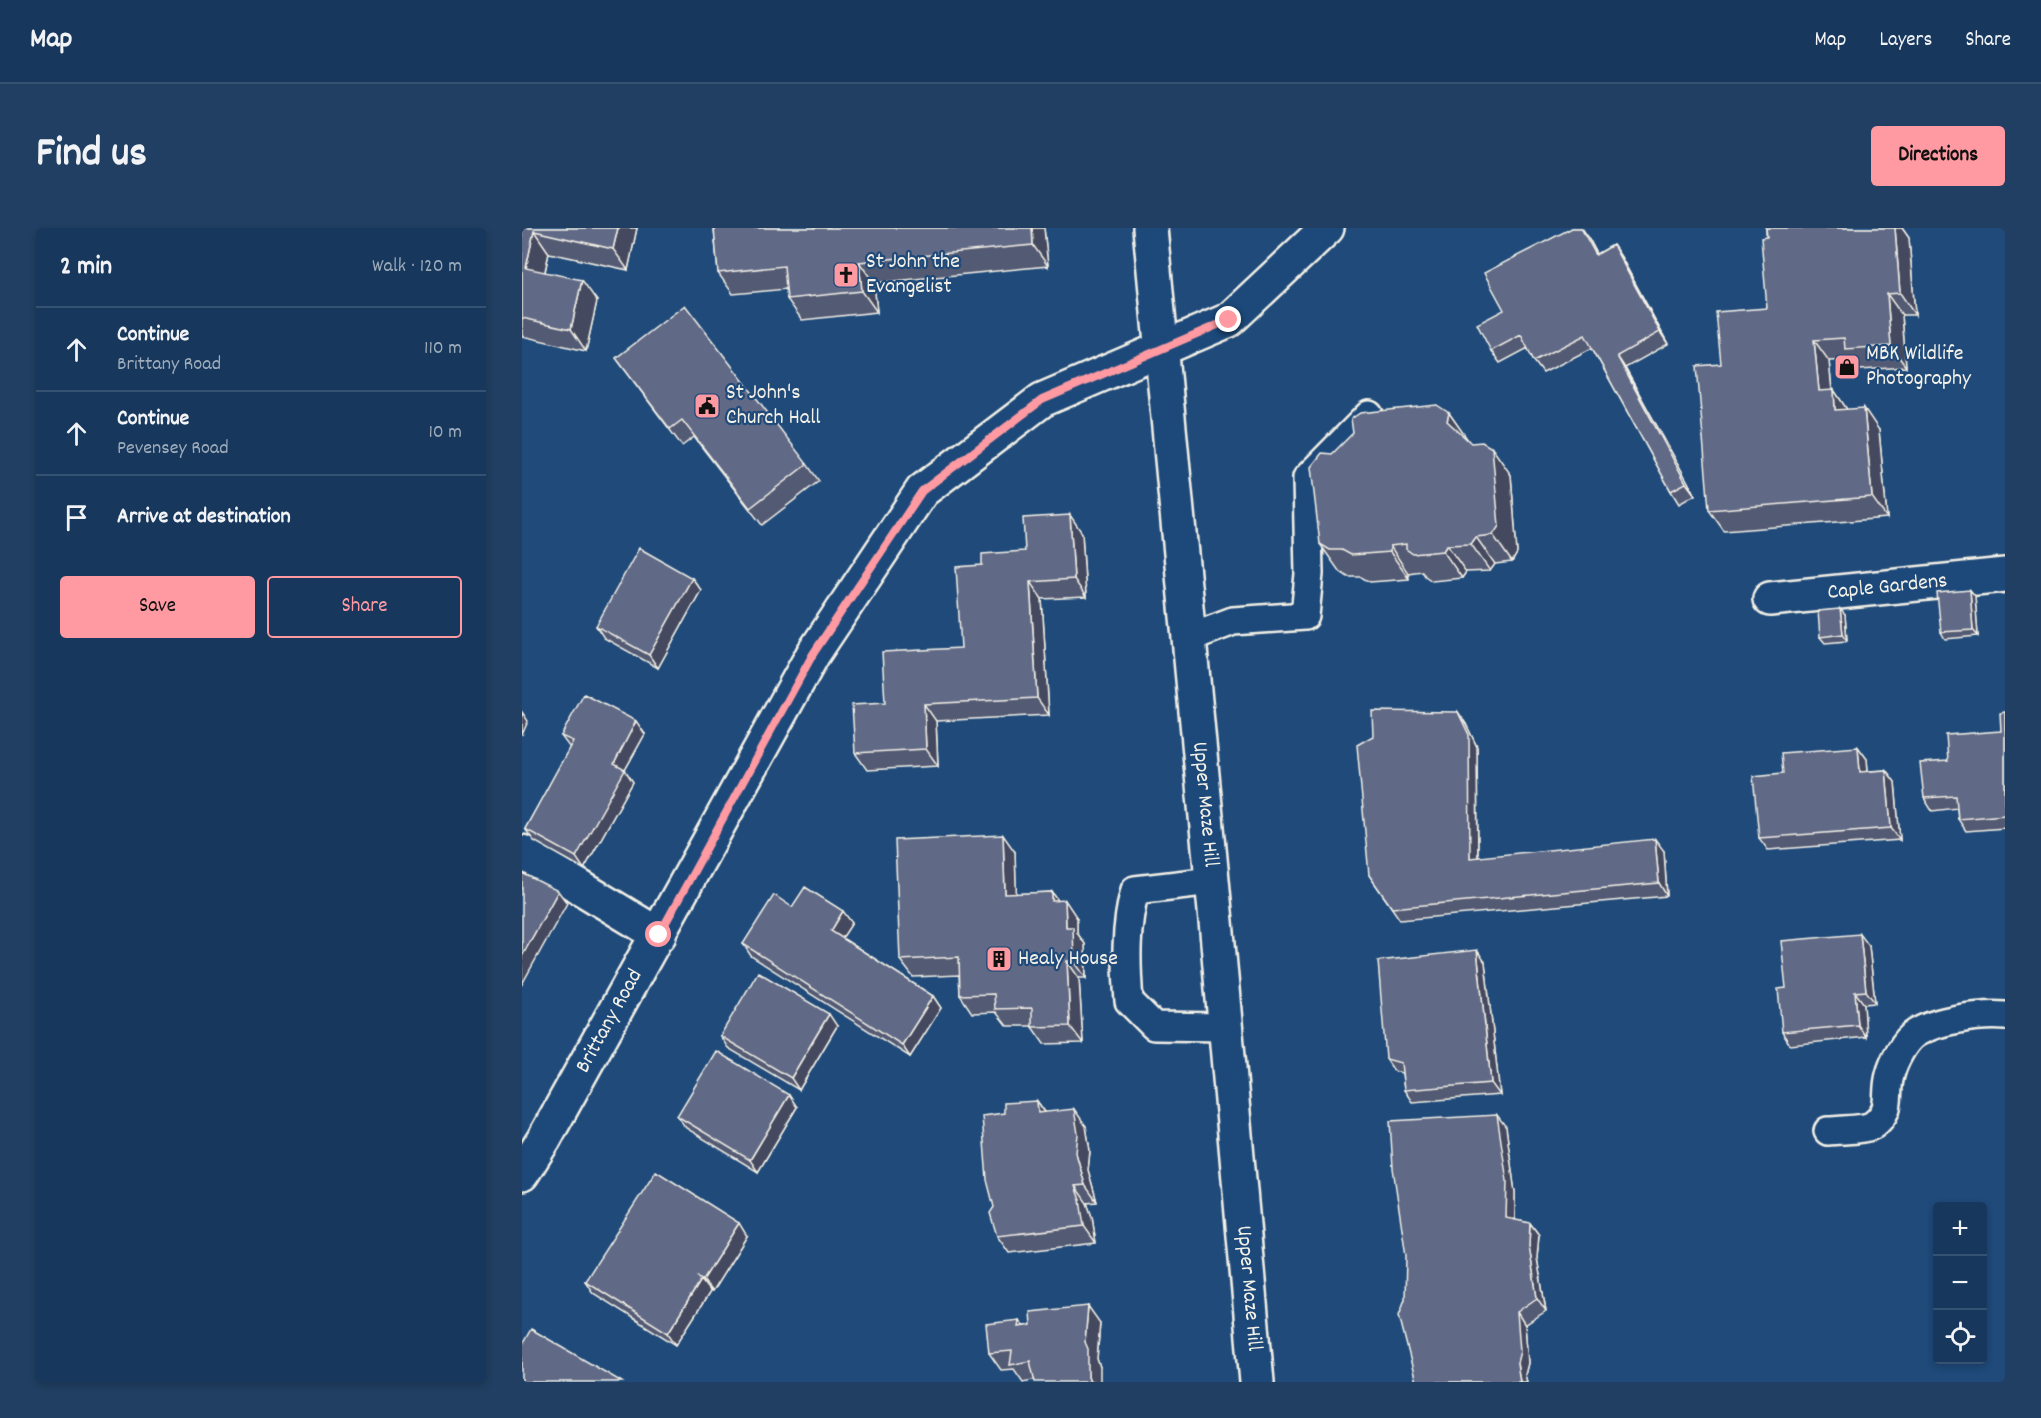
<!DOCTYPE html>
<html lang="en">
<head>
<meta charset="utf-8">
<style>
  :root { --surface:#17385c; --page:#203f62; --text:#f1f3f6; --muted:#9eacbb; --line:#365272; --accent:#ff9aa2 }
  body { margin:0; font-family:Dekko,sans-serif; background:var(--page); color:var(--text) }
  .controls { position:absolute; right:18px; bottom:18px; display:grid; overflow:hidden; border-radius:6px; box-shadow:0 3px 9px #0003 }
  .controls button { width:54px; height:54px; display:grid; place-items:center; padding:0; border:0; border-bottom:2px solid var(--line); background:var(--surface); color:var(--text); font:30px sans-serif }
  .stop { position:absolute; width:18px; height:18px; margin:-14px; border:4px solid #ff9aa2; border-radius:50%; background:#fff }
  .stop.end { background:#ff9aa2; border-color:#fff; box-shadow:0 2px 6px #0008 }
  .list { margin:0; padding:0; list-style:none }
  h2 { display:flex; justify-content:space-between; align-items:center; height:78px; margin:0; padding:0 24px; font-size:26px }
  h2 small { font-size:20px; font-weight:400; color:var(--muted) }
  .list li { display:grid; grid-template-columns:39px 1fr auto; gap:18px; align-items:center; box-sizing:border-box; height:84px; padding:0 24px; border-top:2px solid var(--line) }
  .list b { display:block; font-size:22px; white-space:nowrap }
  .list p { margin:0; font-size:20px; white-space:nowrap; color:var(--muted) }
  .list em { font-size:20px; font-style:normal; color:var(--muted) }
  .actions { display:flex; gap:12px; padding:18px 24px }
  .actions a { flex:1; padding:14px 0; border:2px solid var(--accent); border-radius:6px; text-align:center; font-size:21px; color:var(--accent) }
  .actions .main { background:var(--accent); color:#111 }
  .icon { flex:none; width:33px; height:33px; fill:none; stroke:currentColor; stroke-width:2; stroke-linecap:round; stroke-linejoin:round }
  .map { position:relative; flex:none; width:1483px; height:1154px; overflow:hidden; border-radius:6px }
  header { display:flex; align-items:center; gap:36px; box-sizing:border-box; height:84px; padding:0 30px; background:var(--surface); border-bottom:2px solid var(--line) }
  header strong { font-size:28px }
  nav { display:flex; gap:33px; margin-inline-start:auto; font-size:21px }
  .intro { display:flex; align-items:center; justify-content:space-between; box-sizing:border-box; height:144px; padding:0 36px }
  h1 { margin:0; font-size:42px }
  .button { padding:15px 27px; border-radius:6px; background:var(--accent); color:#111; font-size:21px; font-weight:700 }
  main { display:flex; gap:36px; padding:0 36px }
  aside { flex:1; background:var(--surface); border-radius:6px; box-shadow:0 3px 9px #0003 }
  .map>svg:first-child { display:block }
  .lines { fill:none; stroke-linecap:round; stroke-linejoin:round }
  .lane-casing { stroke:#f4f1e8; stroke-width:32 }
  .street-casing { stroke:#f4f1e8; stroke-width:38 }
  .lane { stroke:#1f4a7a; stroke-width:27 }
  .street { stroke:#1f4a7a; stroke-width:33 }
  .wall { fill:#535a73; stroke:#f4f1e8; stroke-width:1.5 }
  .shaded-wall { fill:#444a5e; stroke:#f4f1e8; stroke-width:1.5 }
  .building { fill:#616986; stroke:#f4f1e8; stroke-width:1.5 }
  .route { stroke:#ff9aa2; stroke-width:8 }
  .labels { text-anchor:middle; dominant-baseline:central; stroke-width:4.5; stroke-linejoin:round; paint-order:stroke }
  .poi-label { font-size:22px; fill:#f4f1e8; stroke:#1f4a7a; text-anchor:start }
  .street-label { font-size:22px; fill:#f4f1e8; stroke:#1f4a7a }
</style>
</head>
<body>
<header>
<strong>Map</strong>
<nav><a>Map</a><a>Layers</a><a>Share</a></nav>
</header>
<div class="intro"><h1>Find us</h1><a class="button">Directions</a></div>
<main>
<aside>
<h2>2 min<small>Walk · 120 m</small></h2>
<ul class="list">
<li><svg class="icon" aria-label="ahead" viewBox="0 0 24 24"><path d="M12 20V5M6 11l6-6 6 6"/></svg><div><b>Continue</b><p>Brittany Road</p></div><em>110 m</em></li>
<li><svg class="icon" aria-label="ahead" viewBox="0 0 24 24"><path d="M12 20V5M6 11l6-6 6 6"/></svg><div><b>Continue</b><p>Pevensey Road</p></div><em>10 m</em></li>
<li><svg class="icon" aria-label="arrive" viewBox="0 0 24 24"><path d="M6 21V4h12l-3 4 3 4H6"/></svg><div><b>Arrive at destination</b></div></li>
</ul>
<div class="actions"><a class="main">Save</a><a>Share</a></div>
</aside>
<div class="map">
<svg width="1483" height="1154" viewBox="0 0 1483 1154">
  <rect width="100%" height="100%" fill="#1f4a7a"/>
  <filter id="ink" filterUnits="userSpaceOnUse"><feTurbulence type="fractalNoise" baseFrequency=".0167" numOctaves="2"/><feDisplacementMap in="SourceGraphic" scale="12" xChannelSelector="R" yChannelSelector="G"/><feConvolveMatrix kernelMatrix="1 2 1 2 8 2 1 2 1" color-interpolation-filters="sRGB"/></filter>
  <g filter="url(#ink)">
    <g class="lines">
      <!-- lane casing -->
      <g class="lane-casing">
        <path id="lane" d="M666,410L711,393L783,388L787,346L785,250L847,187
          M690,653L613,662C603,699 604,735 607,773L632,798L703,799
          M1306,903C1316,902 1343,902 1351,897C1372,881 1362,868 1368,847C1371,835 1382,812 1394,805C1415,792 1458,786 1483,788"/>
      </g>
      <!-- street casing -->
      <g class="street-casing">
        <g id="street">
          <path id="s1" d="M628,0L695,704L735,1154"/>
          <path id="s2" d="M1248,371L1483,347"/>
          <path d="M0,624L137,707"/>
          <path id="s3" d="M0,946L22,911L291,426L400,263L520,172L707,92L805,0"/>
        </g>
      </g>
      <!-- lane -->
      <use href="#lane" class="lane"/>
      <!-- street -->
      <use href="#street" class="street"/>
    </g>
    <!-- wall -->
    <path class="wall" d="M0,0H115L106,42L27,25L23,44L75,73L64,123L0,108Z
      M192,0H522L526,38L352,55L355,84L280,92L265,71L264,61L211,66L196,45Z
      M1050,0H1060L1066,9L1075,26L1091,17L1099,29L1146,116L1103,140L1173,267L1157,276L1149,263L1070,120L1021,145L1012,133L1006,120L978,135L969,123L982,82Z
      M1244,0H1380L1387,10L1393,87H1380L1384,139L1338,142L1330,132L1307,133L1310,162H1312L1325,182L1357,202L1365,290L1202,303L1187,282L1199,136L1245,80Z
      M94,130L285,236L297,253L240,297L172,209L160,218Z
      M927,185L946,213L989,247L995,325L990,334L973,336L968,343L944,344L940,350L910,353L903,348L900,343L886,345L887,351L848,354L839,349H826L817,343L798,316L810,226Z
      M560,305L564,369L520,371L527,487L414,493L416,538L345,542L333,525L363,475L439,420L460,337Z
      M170,350L179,362L136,440L82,410L74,398Z
      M1448,362L1453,368L1456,408L1423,411L1419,404Z
      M1323,387L1325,413L1303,415L1298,409Z
      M936,484L944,496L955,519L956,629L1142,623L1145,668L878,692L847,647Z
      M1483,484V600L1444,603L1436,591L1435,580L1410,583L1402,570L1426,533L1479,503Z
      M123,506L103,542L111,554L62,641L12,613L3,601L48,520L39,508Z
      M1336,519L1345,531L1346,543L1364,542L1373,554L1378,612L1246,622L1237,610L1261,545Z
      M493,624L494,666L530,664L536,673L555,690V705L563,716L564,750H557L561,815L522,816L510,799V798H485L474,784L450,785L438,767L437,747L391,749L378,732Z
      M270,679L330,695L320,710L411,768L419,780L388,829L229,728L221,716Z
      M1347,718L1353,775L1342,776L1344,809L1268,817L1260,804L1264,760Z
      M963,734L978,867L890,874L882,862L880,845L872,843L864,831Z
      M315,798L277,862L206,820L198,808Z
      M515,873L523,884L564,898L568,923L566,942L575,974L565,975L570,989L574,1015L487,1025L475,1008L472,979L482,885Z
      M275,879L236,944L164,900L155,888Z
      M984,899L993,965V992L1008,995L1017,1007L1015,1030L1024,1083L1003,1097L1006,1135L1003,1147L1005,1154H894L883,1071Z
      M225,1008L190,1064L186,1061L188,1064L154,1117L71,1065L63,1053Z
      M497,1092L501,1098L578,1095L575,1131L578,1139L501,1154L492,1141L479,1142L467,1125Z"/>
    <!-- shaded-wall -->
    <path class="shaded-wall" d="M96,0H115L106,42L91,21Z
      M510,0H522L526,38L511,17Z
      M1059,0L1066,9L1082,39L1074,27Z
      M1373,0H1380L1387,10L1393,87L1378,65Z
      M12,3L27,25L19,61L4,40Z
      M1091,17L1099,29L1146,116L1138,104Z
      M337,34L352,55L355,84L340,63Z
      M60,52L75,73L64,123L49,101Z
      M1365,66L1380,87L1384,139L1369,118Z
      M1292,112L1307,133L1312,184L1297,163Z
      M1095,128L1103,140L1173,267L1164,255Z
      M1312,162L1326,183L1313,182Z
      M1342,180L1357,202L1365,290L1350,269Z
      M927,185L946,212L944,220L925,193Z
      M970,220L989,247L995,325L990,334L971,307Z
      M548,287L560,305L564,369L552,351Z
      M954,309L973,336L968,343L949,316Z
      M925,317L944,344L940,350L921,323Z
      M868,318L886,345L887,351L868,324Z
      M170,350L179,362L136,440L127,427Z
      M508,354L520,371L527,487L515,470Z
      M1448,362L1453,368L1456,408L1451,402Z
      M1318,381L1323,387L1325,413L1321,406Z
      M402,476L414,493L416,538L404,521Z
      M0,484L6,493L0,507Z
      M936,484L944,496L955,519L956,642L948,630Z
      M114,493L123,506L103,542L111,554L62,641L54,629L92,536Z
      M1336,519L1345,531L1347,556L1338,544Z
      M1364,542L1373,554L1378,612L1369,600Z
      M481,607L493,624L495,684L483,666Z
      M1133,611L1142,623L1145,668L1137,655Z
      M36,663L45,675L0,756V728Z
      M530,664L542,681L530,673Z
      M543,672L555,690V705L563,716L564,750L552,733L544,699Z
      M321,683L330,695L317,715L309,703Z
      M1338,706L1347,718L1353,775L1344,763Z
      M955,722L963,734L978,867L969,855Z
      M545,733L557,750L561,815L548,798Z
      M1333,764L1342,776L1344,809L1336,797Z
      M411,768L419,780L388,829L380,817Z
      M307,786L315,798L277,862L269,850Z
      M267,867L275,879L236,944L228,932Z
      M515,873L527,890L516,885Z
      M552,881L564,898L568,923L566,942L575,974L563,957L554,925Z
      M975,887L984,899L993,965V1002L984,990Z
      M553,958L565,975L570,989L574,1015L562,998Z
      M217,995L225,1008L190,1064L181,1052Z
      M1008,995L1017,1007L1015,1030L1024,1083L1015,1070L1007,1018Z
      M179,1052L188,1064L154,1117L146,1105Z
      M566,1078L578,1095L575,1131L578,1139V1154H568L566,1149L563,1114Z
      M995,1084L1003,1097L1006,1135L1003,1147L1005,1154H998L995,1135Z"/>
    <!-- building -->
    <path class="building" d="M0,0H96L91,21L12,3L4,40L60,52L49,101L0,90Z
      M192,0H510L511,17L337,34L340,63L265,71L262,38L196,45Z
      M1050,0H1059L1074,27L1091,17L1138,104L1095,128L1164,255L1149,263L1063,107L1012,133L999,107L969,123L955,96L982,82L962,45Z
      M1244,0H1373L1378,65L1365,66L1369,118L1323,121L1322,110L1292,112L1297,163L1312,162L1313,182L1342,180L1350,269L1187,282L1175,138L1199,136L1194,84L1245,80L1239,10L1245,9Z
      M163,77L285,236L228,280L160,192L148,201L94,130Z
      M915,177L927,185L925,193L949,215L960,214L970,220L977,298L971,307L954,309L949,316L925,317L921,323L891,326L884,321V316L868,318V324L829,327L820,322H808L798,316L789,239L800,225L810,226L831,205L829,191L838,185Z
      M548,287L552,351L508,354L515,470L402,476L404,521L333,525L330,477L363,475L360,424L439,420L434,339L460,337V326L503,323L501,290Z
      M117,320L170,350L127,427L74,398Z
      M1448,362L1451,402L1419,404L1415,365Z
      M1318,381L1321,406L1298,409L1296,383Z
      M62,466L114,493L92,536L103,542L54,629L3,601L51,513L39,508Z
      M850,483L936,484L947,507L948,630L1133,611L1137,655L870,680L847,647L835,517L851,508Z
      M1483,484V587L1436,591L1434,568L1402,570L1398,535L1426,533L1424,507L1479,503L1478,485Z
      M1336,519L1338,544L1364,542L1369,600L1237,610L1231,548L1261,545L1259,525Z
      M481,607L483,666L530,664V673L543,672L544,699H551L552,733H545L548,798L510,799V780L473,781L472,766L438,767L437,729L378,732L373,612Z
      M0,645L36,663L0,728Z
      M283,659L321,683L309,703L411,768L380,817L221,716L252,667L270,679Z
      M1338,706L1344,763L1333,764L1336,797L1260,804L1256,761L1264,760L1259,713Z
      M955,722L969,855L882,862L879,835L864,831L856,733Z
      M236,744L307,786L269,850L198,808Z
      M194,823L267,867L228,932L155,888Z
      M515,873L516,885L552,881L556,906L554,925L563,957L553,958L558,972L562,998L475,1008L468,985L472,979L465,952L460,888L482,885V875Z
      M975,887L985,953L984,990L1008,995L1007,1018L1015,1070L995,1084L998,1123L995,1135L998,1154H894L877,1087L883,1071L884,1028L871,940L868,893Z
      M134,943L217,995L181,1052L175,1048L179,1052L146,1105L63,1053Z
      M566,1078L563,1114L566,1121V1149L568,1154H513L508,1133L488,1137L490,1123L467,1125L464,1096L497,1092L496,1099L509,1097L508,1084Z
      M9,1101L100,1154H0V1117Z"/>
  </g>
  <g class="lines" filter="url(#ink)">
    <!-- route -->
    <path class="route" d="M137,707L291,426L400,263L520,172L707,92"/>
  </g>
  <!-- icons -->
  <defs>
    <g id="church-square" transform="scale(1.35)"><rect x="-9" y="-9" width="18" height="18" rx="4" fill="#ff9aa2" stroke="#1f4a7a"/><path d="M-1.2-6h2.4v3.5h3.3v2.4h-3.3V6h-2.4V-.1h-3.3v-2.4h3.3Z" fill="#111"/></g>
    <g id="shop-square" transform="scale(1.35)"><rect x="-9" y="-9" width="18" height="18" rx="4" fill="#ff9aa2" stroke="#1f4a7a"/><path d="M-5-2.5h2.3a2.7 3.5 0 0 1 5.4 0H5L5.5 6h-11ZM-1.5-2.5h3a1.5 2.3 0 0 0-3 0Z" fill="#111"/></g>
    <g id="civic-square" transform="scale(1.35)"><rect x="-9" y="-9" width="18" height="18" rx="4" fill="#ff9aa2" stroke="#1f4a7a"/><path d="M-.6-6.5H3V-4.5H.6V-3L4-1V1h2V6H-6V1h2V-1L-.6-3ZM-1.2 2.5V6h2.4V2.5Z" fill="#111"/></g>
    <g id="building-square" transform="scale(1.35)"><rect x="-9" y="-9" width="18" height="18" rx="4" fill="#ff9aa2" stroke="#1f4a7a"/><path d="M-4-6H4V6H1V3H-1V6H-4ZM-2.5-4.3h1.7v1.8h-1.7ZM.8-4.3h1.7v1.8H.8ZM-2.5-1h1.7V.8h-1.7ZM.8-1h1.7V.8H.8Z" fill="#111"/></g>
  </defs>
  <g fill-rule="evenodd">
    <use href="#church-square" x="324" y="47"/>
    <use href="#shop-square" x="1325" y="139"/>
    <use href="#civic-square" x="185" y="178"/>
    <use href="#building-square" x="477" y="731"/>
  </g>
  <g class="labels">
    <!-- poi labels -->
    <g class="poi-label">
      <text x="344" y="34">St John the<tspan x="344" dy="25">Evangelist</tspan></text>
      <text x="1344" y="126">MBK Wildlife<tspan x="1344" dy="25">Photography</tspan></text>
      <text x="204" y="165">St John's<tspan x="204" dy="25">Church Hall</tspan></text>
      <text x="496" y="731">Healy House</text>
    </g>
    <!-- street labels -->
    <g class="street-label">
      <text stroke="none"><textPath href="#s2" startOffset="118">Caple Gardens</textPath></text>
      <text stroke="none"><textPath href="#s1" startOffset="579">Upper Maze Hill</textPath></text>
      <text stroke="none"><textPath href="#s3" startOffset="176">Brittany Road</textPath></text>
      <text stroke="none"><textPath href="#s1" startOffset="1065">Upper Maze Hill</textPath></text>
    </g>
  </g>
</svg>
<div class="controls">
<button>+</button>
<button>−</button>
<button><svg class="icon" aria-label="locate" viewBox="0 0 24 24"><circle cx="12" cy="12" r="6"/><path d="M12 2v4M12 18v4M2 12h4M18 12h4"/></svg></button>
</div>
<div class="stop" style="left:137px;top:707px"></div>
<div class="stop end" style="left:707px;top:92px"></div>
</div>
</main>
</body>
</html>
